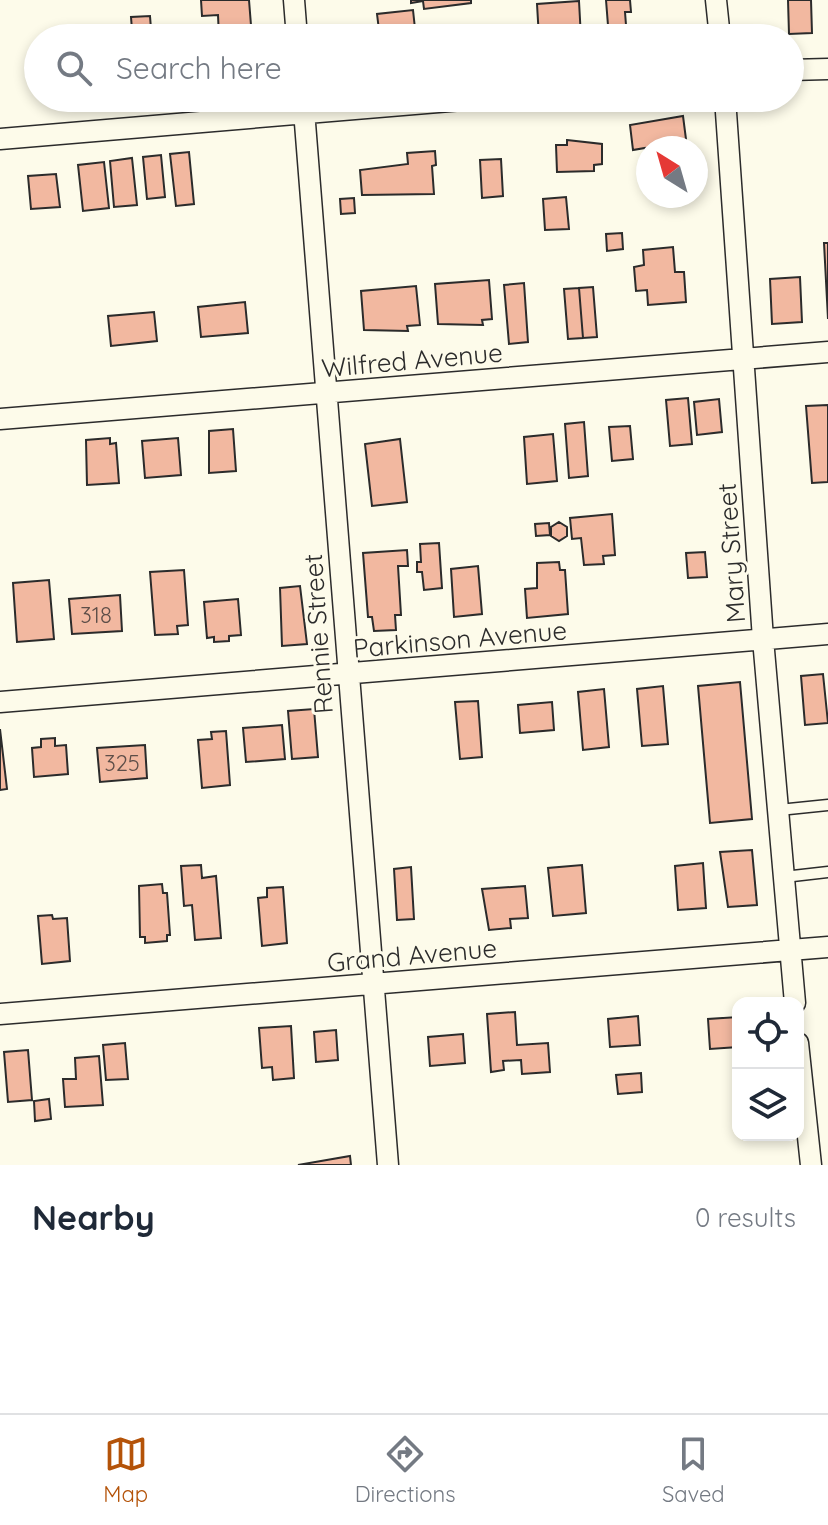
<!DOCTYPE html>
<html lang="en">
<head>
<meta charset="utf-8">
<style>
  :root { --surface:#fff; --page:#f6f6f7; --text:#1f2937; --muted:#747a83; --line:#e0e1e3; --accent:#b45309 }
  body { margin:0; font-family:Quicksand,sans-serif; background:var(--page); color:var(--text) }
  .controls { position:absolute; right:24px; bottom:24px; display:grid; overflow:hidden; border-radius:16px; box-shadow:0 4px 12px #0003 }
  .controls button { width:72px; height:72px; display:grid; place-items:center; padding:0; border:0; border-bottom:2px solid var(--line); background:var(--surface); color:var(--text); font:40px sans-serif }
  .compass { position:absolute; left:636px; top:136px; width:72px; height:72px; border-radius:50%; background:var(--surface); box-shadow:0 4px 12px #0003; rotate:323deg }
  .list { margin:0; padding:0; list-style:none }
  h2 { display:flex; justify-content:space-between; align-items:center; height:104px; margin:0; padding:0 32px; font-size:34px }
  h2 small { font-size:26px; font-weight:400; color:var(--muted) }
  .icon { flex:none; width:44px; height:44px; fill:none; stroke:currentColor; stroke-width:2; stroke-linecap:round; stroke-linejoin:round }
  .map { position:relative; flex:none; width:828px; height:1165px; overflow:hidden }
  .search { position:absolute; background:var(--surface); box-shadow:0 4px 12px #0003; left:24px; right:24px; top:24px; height:88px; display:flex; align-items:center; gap:20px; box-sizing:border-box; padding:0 28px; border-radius:44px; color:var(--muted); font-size:30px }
  .sheet { height:248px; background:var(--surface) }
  nav { display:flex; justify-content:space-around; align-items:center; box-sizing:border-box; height:112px; border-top:2px solid var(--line); background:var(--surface); font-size:22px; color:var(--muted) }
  nav a { display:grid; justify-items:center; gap:4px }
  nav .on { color:var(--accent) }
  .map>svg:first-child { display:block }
  .building { fill:#f2b8a0; stroke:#2b2b2b; stroke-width:2 }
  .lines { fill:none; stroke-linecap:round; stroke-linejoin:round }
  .lane-casing { stroke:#2b2b2b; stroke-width:13 }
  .street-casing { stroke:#2b2b2b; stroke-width:23 }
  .lane { stroke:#fdfbea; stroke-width:10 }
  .street { stroke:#fdfbea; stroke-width:20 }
  .labels { text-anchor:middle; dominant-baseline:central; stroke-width:6; stroke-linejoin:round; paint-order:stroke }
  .number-label { font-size:22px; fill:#5d4e48 }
  .street-label { font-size:26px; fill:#2b2b2b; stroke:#fdfbea }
</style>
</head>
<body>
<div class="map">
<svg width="828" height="1165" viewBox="0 0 828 1165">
  <rect width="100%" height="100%" fill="#fdfbea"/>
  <!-- building -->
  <path class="building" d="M201,0H249L252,38H219L218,15L202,16Z
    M411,0H471V3L424,9L423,1L411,3Z
    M606,0H630L631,12H625L627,38H609Z
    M788,0H811L812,33L789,34Z
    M579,1L581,38H539L537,4Z
    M413,10L416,38H380L377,14Z
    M150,16L151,29L132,30L131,17Z
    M683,116L687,147L648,148L646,152L645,148L633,150L630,125Z
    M567,140L602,144V164L594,165V171L557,172L556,145H567Z
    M435,151L436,165L432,166L434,194L362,195L360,170L408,164L407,153Z
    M189,152L194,204L176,206L170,154Z
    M161,155L165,197L147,199L143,157Z
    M132,158L137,205L114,207L110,161Z
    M501,159L503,196L482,198L480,160Z
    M104,162L109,208L83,211L78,165Z
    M56,174L60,207L31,209L28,176Z
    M566,197L569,229L545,230L543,199Z
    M354,198L355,213L341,214L340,199Z
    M622,233L623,249L607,251L606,234Z
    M824,243H828V319Z
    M673,247L675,272H684L686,302L648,305L647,290L636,291L634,267L644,265L643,250Z
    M800,277L802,322L772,324L770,279Z
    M489,280L492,319L482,320L483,325L438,324L435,284Z
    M524,283L528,342L509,344L504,285Z
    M416,286L420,325L407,326L408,331L364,330L361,291Z
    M593,287L597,337L583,338L579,288Z
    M579,288L583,338L568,339L564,289Z
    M245,302L248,333L201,337L198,307Z
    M154,312L157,341L111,346L108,316Z
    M688,398L692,444L670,446L666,400Z
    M719,399L722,432L697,435L694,402Z
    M828,405V482L812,483L806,406Z
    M584,422L588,476L569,478L565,424Z
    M630,426L633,459L612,461L609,427Z
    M233,429L236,471L209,473V431Z
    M553,434L557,481L527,484L524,437Z
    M110,438V444L116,443L119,483L87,485L86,440Z
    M178,438L181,475L145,478L142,441Z
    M400,439L407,502L372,506L365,444Z
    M612,514L615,555L603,556L604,564L584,565L581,538L572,539L570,518Z
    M559,522L567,527V536L559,541L551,536V527Z
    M549,523L550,535L536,536L535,524Z
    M439,543L442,588L424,590L422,572H417V562H421L420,544Z
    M407,550L408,566H398L401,615H395L396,630L374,631L372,617H368L363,553Z
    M705,552L707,577L688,578L686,553Z
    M559,562L560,570H565L568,614L527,618L525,589L537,588V563Z
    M478,566L482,614L454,617L451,569Z
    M184,570L188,625L177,626L178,634L155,635L150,572Z
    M49,580L54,639L17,642L13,583Z
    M300,586L307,644L282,646L280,588Z
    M120,595L122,631L72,634L69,599Z
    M238,599L241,635L229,636V641L214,642V637L207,638L204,602Z
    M823,674L828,723L805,725L801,676Z
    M740,682L752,819L710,823L698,686Z
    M663,686L668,744L642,746L637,689Z
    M604,689L609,747L583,750L578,692Z
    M478,701L482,757L460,759L455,702Z
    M552,702L554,730L520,733L518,705Z
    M314,709L318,757L292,759L288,711Z
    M282,725L285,759L246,762L243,728Z
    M0,729L7,789L0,790Z
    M226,731L230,785L202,788L198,740L212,739L211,732Z
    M55,738V746L66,745L68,774L34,777L32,748L41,747V739Z
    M145,745L147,778L100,782L97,748Z
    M752,850L757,905L728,907L720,852Z
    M703,863L706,908L678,910L675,866Z
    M201,865L202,878L216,876L221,938L195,940L192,905L184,906L181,866Z
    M582,865L586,913L553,916L548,868Z
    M411,867L414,919L397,920L394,869Z
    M162,884L163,893H167L170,935H167V941L145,943V937H140L139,886Z
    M525,886L528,918L510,919L511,928L489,930L482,889Z
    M283,887L287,943L262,946L258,898L267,897V888Z
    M52,915L53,919L67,918L70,961L42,964L38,916Z
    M515,1012L517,1045L548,1043L550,1072L522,1074L521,1060L503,1061L504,1070L491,1072L487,1014Z
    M638,1016L640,1045L610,1047L608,1019Z
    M738,1017V1047L710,1049L708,1019Z
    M291,1026L294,1078L273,1080L272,1067L262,1068L259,1028Z
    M336,1030L338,1060L316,1062L314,1032Z
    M463,1034L465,1063L430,1066L428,1037Z
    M125,1043L128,1079L106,1080L103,1045Z
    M28,1050L32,1100L8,1102L4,1052Z
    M99,1056L103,1105L65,1107L63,1079H76L75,1058Z
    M641,1073L642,1092L618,1094L616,1075Z
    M49,1099L51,1119L35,1121L34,1101Z
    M350,1156L351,1165H298Z"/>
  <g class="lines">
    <!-- lane casing -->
    <g class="lane-casing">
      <path id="lane" d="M779,810L828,805
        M784,877L828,872"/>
    </g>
    <!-- street casing -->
    <g class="street-casing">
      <path id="street" d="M294,0L297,38
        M716,0L720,38
        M790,70L828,69
        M303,98L388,1165
        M725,98L763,639L795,1003
        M0,139L486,98
        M0,419L828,352
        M0,702L828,634
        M0,1014L828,947
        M798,1043L811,1165"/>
    </g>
    <!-- lane -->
    <use href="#lane" class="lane"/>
    <!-- street -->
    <use href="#street" class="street"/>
  </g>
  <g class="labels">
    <!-- number labels -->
    <g class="number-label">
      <text x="96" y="615">318</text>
      <text x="122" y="763">325</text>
    </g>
    <!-- street labels -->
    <g class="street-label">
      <text transform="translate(412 360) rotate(-5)">Wilfred Avenue</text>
      <text transform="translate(731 553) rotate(-94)">Mary Street</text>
      <text transform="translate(318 634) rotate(-94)">Rennie Street</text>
      <text transform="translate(460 639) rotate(-5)">Parkinson Avenue</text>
      <text transform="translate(412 955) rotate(-5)">Grand Avenue</text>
    </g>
  </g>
</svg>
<div class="controls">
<button><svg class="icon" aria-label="locate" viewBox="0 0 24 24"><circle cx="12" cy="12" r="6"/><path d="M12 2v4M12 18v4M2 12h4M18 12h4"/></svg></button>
<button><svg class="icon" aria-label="layers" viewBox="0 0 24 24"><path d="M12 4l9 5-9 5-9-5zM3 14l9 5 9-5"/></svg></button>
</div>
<svg class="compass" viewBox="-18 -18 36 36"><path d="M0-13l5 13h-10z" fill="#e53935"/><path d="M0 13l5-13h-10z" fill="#747a83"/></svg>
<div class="search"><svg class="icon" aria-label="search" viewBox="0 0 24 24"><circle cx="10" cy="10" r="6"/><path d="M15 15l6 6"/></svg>Search here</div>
</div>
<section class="sheet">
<h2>Nearby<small>0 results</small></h2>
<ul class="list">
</ul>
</section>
<nav>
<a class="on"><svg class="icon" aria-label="map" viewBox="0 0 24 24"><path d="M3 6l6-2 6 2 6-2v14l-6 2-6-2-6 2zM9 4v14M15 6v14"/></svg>Map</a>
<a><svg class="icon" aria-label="directions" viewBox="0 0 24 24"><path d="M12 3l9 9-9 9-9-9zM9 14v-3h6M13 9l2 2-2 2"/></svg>Directions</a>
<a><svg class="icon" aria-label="saved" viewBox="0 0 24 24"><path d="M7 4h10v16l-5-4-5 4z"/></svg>Saved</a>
</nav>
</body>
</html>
